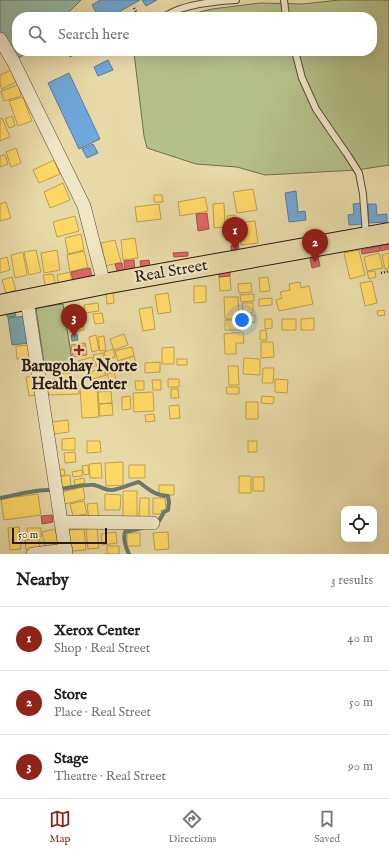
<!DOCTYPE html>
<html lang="en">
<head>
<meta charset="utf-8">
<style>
  :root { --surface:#fff; --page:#f6f6f6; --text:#202124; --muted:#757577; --line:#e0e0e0; --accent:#8f2418 }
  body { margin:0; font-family:"IM FELL English",serif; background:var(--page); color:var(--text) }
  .controls { position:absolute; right:12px; bottom:12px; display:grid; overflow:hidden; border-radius:8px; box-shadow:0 4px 16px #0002 }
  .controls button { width:36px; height:36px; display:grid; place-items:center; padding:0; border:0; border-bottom:1px solid var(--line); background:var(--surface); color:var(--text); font:20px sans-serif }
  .scale { position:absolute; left:12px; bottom:10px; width:95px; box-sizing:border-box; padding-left:4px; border:2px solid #271b13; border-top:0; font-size:11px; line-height:14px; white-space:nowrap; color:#271b13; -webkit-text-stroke:3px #f0e7c6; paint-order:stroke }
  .you { position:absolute; left:242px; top:320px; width:14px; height:14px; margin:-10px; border:3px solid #fff; border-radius:50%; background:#1a73e8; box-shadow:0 0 0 6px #1a73e833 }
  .badge { display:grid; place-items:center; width:26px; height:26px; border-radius:50%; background:var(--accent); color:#fff; font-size:13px; font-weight:700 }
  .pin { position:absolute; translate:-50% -33px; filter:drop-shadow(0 1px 2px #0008) }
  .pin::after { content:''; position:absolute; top:21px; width:14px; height:12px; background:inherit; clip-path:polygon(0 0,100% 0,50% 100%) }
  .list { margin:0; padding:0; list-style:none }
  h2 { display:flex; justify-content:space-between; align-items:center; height:52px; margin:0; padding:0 16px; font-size:17px }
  h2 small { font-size:13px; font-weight:400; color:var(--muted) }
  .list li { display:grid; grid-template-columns:26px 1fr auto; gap:12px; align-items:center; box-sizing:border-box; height:64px; padding:0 16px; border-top:1px solid var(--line) }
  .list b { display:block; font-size:15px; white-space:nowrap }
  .list p { margin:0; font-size:13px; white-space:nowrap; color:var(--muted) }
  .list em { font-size:13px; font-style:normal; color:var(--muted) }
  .icon { flex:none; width:22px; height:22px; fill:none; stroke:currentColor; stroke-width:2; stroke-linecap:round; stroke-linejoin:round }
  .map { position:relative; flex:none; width:389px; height:554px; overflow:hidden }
  .search { position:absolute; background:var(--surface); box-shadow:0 4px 16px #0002; left:12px; right:12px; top:12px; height:44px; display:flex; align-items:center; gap:10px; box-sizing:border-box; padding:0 14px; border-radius:16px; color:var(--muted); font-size:15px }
  .sheet { height:244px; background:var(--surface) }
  nav { display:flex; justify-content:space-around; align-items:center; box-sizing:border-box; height:56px; border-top:1px solid var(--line); background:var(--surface); font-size:11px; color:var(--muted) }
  nav a { display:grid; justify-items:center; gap:2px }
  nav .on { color:var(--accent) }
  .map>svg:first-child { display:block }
  .green { fill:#b5c088; stroke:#6e6e4e }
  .water { fill:#97baaa; stroke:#6a7a6e }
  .homes { fill:#ffd966; stroke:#bea04d }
  .shops { fill:#e06666; stroke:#a8504d }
  .schools { fill:#6fa8dc; stroke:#597ea0 }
  .health { fill:#f6b26b; stroke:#b88551 }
  .public { fill:#76a5af; stroke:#5e7c80 }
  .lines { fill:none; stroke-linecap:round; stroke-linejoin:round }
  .stream { stroke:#6a7a6e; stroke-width:4 }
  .lane-casing { stroke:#574b38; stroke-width:8 }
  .street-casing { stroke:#574b38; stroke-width:14 }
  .primary-casing { stroke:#271b13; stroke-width:22 }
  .path { stroke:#271b13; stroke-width:2.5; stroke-dasharray:1 2; stroke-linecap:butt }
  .lane { stroke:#f0e7c6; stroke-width:6 }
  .street { stroke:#f0e7c6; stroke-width:13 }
  .primary { stroke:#e8daa8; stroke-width:20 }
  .poi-dot { fill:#8f2418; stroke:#f0e7c6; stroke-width:1.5 }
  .labels { text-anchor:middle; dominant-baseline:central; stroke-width:4; stroke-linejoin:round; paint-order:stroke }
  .street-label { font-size:16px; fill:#271b13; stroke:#f0e7c6 }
  .poi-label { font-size:16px; font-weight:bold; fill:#271b13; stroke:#f0e7c6 }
</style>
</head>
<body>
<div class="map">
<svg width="389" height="554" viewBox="0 0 389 554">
  <rect width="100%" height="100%" fill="#e8daa8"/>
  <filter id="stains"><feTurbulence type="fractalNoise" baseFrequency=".005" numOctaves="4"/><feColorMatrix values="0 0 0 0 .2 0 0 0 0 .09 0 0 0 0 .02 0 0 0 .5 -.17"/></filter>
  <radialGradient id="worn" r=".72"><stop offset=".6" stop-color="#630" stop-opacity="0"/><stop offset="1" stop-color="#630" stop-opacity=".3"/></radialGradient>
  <!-- green -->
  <path class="green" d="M339,0H389V165L357,170L265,175L237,167L196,164L147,148L144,136L134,53L137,51H372V17H178L212,9L260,3L303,4Z
    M63,304L73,366L45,370L36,308Z"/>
  <!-- water -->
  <path class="water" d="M0,0H81L64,17H17V51H31L13,61L0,39Z"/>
  <!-- homes -->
  <path class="homes" d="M11,70L16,82L2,89L0,84V75Z
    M18,85L21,96L4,101L1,91Z
    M23,97L32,121L18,126L9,101Z
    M12,116L15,126L9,128L5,119Z
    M2,118L10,137L0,141V119Z
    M16,148L21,163L11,167L6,152Z
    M5,155L8,164L0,167V156Z
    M54,160L60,174L39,183L33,170Z
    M63,183L70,200L50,208L44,192Z
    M253,189L257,210L237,213L233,192Z
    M154,195H162L163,202H154Z
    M205,197L208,211L180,216L178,202Z
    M6,202L11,218L0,221V204Z
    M224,203L225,227L214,228L213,204Z
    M159,204L161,219L137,222L135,207Z
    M235,215L237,234L229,235L227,216Z
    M75,216L79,231L57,237L53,222Z
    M255,221L258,243L241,245L238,223Z
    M81,234L84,250L68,254L65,238Z
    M135,238L138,258L123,260L121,240Z
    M115,240L121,262L106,266L101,243Z
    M36,250L41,272L29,275L24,252Z
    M57,250L60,270L44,273L41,253Z
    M359,250L365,275L350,279L344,253Z
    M84,251L88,267L70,272L67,255Z
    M23,252L27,275L15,278L11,255Z
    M379,253L383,268L367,271L364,257Z
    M389,253V268L385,269L382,255Z
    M7,257L10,270L0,273V259Z
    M375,271L376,277L369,279L367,272Z
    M70,272L72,284L59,286L57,275Z
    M53,274L56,286L46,288L43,275Z
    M230,276L231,290L220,291L219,277Z
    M12,277L16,290L6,293L2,280Z
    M268,277L270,291L260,292L259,278Z
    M372,281L377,303L365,306L360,283Z
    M300,282L301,288L309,286L313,304L279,311L276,300L282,298L280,292L290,290L289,284Z
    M251,283L252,292L239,293L238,284Z
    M194,286H206V302L194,303Z
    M113,291L114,303L107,304L106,292Z
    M168,293L171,312L158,314L155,295Z
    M254,294V301L241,302L240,295Z
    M224,297H238L239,319H225Z
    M272,298V305L259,306V299Z
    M98,303L99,311L85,313L84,305Z
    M242,303H253V313H243Z
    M81,307L82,315L69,317L68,309Z
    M152,307L155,329L143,331L139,309Z
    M384,310L385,315L378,316L377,311Z
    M102,313L104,323L95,324L93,314Z
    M82,315L84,330L70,332L68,317Z
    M255,315V322L244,323L243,316Z
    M314,318V330H301V319Z
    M265,319H272V328L265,329Z
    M282,319H296V330H282Z
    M225,320H242V330H225Z
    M266,330L267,340H260V331Z
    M243,332L244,343H236V354H225L224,334Z
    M124,334L128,345L114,350L110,339Z
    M96,335L99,350L92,352L89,337Z
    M104,336L106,350L100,351L98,337Z
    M261,342H273L274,357L261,358Z
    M29,345L31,357L17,359L16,346Z
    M132,347L134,356L118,361L115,351Z
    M174,347V364H162V348Z
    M113,349L115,357L106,359L104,352Z
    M103,353L106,365L97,367L93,355Z
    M134,356L137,366L121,371L118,361Z
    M92,357L95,366L80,370L78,361Z
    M244,358L260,359V375L243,374Z
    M177,359H187V365H177Z
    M160,362V372L145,373V363Z
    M228,366H238L239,385H229Z
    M103,367L106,375L93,379L91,372Z
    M263,368H274L273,383H262Z
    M114,372L118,387L112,389L107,374Z
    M70,373V383H78L79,394L49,395L48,381L54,380V374Z
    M34,376L37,395L29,396L26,377Z
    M168,379H179V387H168Z
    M275,379L288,380L287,393L275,392Z
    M152,380H161V390H153Z
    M135,381H144V390H136Z
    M97,387L99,417L82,418L80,388Z
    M226,387H239V394H227Z
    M171,389H178L179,398H171Z
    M111,391L112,403L99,404L98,392Z
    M153,392L154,411L134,412L133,393Z
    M130,396L131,409L122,410V397Z
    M262,396L274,397L273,404L261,403Z
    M246,402H258V419H246Z
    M112,403L113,415L100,416L99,404Z
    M179,405L180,418L170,419L169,406Z
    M154,414L155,421L146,422L145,415Z
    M68,420L69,432L53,434L52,422Z
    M75,438V450H62V439Z
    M87,441H100L101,452L87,453Z
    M248,441H257V452H248Z
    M75,452L76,462L65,463L64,453Z
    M123,462V485L106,486L105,463Z
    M101,463L102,478H90L89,464Z
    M88,465L89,474L84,475L82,466Z
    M129,465H145V478H129Z
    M64,469L65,475L58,476L57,470Z
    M82,470V476L73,477L72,472Z
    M70,475L71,487L59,488L58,477Z
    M239,476H251V493H239Z
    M253,477H264V491H253Z
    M84,478L85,483L75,485L74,480Z
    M159,485H174V495H159Z
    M83,487L85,499L65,504L62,492Z
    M123,491H137V518H123Z
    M38,494L41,515L4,520L1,499Z
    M105,494L121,495L120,510H105Z
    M140,498H149V519H139Z
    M153,498H165L166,510H161L162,514H153Z
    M84,501L87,514L73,516L70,504Z
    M97,503L99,519L89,520L87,504Z
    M19,527L21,549L10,550L8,528Z
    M27,528H41V537H27Z
    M97,528L99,548L88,549L86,529Z
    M55,529L59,546L46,549L42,532Z
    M84,529L86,550L71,551L69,530Z
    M116,532L117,543L102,545L101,534Z
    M168,532L169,549L155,550L153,533Z
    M127,533H140V546H127Z
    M39,539L40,550H26L25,540Z
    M107,546H119V554H107Z"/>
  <!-- shops -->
  <path class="shops" d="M207,213L209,229L198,231L196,214Z
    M238,244L240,254L232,255L231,246Z
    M389,244V249L381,251L380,246Z
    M379,246L380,251L362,254L361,250Z
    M188,252V256L174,257L173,253Z
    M318,257L320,266L312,268L310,259Z
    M134,260L135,271L125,272L124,261Z
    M149,260L150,267L141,268L140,261Z
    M122,263L124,273L118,274L115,264Z
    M90,268L93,281L74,285L71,272Z
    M230,270V276L219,277V271Z
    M52,515L53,522L42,524L41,516Z"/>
  <!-- schools -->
  <path class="schools" d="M100,0H140L119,12L121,17H99L92,5Z
    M142,0H157L146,6Z
    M67,51H74L76,54L70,57Z
    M108,60L113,70L98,76L94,67Z
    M69,73L100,139L79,149L48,83Z
    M93,144L98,153L87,158L82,149Z
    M296,191L298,212L305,211L306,220L289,222L285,193Z
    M361,203L363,224L349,225L348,215L354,214L353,204Z
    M368,204H376L377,215L387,214V222L369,223Z"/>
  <!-- health -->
  <path class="health" d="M85,343L87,355L73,357L71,345Z"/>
  <!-- public -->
  <path class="public" d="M14,309L16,316L7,317L6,310Z
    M26,316L29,343L12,345L8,318Z
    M77,334L78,340L72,341L71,335Z"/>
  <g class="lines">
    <!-- stream -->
    <path class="stream" d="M59,489C69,488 85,484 94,485C101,486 105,491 112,490C121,489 130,484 139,482C148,489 156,496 168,496L169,502L168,510L164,512L159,521L154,524
      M0,498C17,495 34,489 52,490
      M129,554C126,548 123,539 125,532L142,528"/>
    <!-- lane casing -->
    <g class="lane-casing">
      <path id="lane" d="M284,0L286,17
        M163,17C169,14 174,11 180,9C198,3 218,1 236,0
        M295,51L302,78L316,109L333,134L347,154L359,173L363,194L366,235"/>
    </g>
    <!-- street casing -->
    <g class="street-casing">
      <path id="street" d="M0,39L13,61L84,206L104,284
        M27,300L66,554
        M62,522L153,523
        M33,554L66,550"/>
    </g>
    <!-- primary casing -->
    <g class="primary-casing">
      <path id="primary" d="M0,305L104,284L389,233"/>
    </g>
    <!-- path -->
    <path class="path" d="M134,8L139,17
      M381,273L389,271"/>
    <!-- lane -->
    <use href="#lane" class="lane"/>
    <!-- street -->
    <use href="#street" class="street"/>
    <!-- primary -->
    <use href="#primary" class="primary"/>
  </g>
  <!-- markers -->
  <path class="poi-dot" d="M77 344h4v4h4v4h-4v4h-4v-4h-4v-4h4z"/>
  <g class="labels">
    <!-- street labels -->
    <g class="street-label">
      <text transform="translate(171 272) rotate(-10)">Real Street</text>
    </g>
    <!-- poi labels -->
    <g class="poi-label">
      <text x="79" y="367">Barugohay Norte<tspan x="79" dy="18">Health Center</tspan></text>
    </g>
  </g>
  <rect width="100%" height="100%" filter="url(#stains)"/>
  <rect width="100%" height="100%" fill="url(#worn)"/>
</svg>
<div class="controls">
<button><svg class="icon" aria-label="locate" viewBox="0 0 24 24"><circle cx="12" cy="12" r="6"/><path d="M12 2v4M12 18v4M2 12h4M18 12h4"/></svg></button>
</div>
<div class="scale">50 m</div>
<div class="you"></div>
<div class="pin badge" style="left:235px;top:250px">1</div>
<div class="pin badge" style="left:315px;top:262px">2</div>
<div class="pin badge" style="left:74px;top:337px">3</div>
<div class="search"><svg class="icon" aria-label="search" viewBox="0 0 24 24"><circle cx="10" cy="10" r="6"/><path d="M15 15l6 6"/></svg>Search here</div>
</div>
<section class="sheet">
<h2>Nearby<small>3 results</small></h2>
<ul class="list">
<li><span class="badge">1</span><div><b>Xerox Center</b><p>Shop · Real Street</p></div><em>40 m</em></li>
<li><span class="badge">2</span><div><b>Store</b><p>Place · Real Street</p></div><em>50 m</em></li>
<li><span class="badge">3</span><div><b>Stage</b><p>Theatre · Real Street</p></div><em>90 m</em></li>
</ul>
</section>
<nav>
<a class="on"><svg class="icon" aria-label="map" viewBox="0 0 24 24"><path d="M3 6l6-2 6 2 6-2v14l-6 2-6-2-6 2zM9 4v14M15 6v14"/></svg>Map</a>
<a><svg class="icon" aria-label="directions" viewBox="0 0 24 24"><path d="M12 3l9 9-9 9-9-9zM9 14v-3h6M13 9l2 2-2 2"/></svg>Directions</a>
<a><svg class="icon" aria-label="saved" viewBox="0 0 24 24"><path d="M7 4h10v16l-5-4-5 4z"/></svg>Saved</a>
</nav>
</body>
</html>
